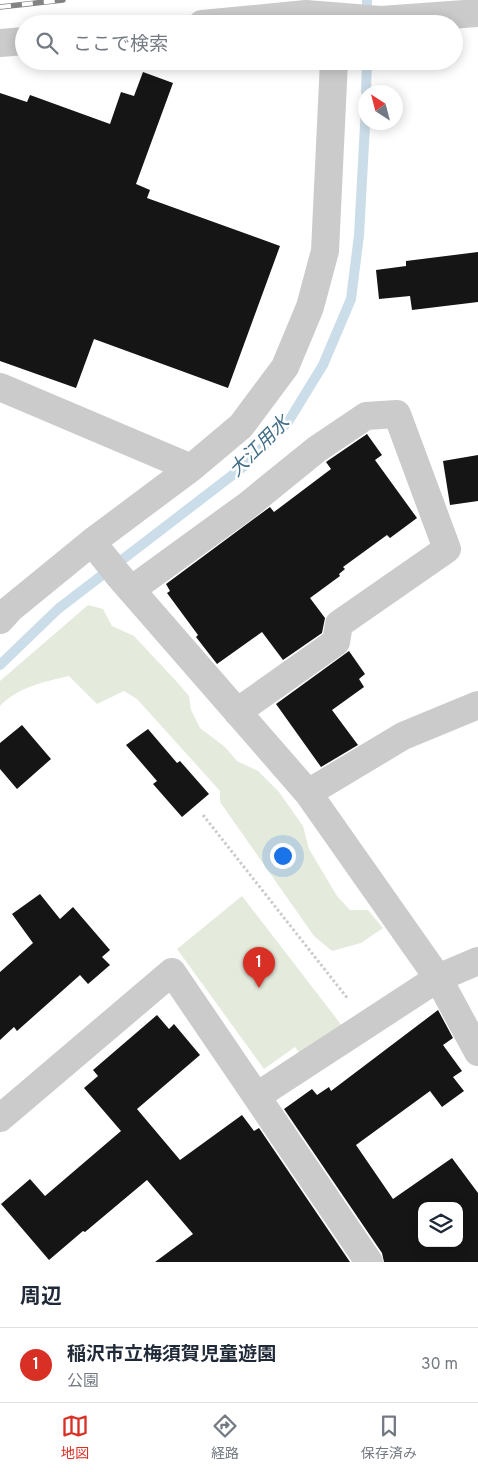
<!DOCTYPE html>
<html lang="ja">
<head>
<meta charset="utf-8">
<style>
  :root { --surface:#fff; --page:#f6f6f7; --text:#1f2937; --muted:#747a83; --line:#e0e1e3; --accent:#d93025 }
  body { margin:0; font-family:Overpass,"Noto Sans JP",sans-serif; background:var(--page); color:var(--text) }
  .controls { position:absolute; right:15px; bottom:15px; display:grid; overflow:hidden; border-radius:10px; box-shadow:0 2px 12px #0003 }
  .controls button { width:45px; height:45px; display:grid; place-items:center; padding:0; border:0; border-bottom:1px solid var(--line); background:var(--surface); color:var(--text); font:25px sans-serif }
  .compass { position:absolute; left:358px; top:85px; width:45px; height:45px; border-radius:50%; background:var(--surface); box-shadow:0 2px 12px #0003; rotate:324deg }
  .you { position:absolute; left:282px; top:855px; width:18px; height:18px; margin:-12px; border:4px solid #fff; border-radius:50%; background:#1a73e8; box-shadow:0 0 0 8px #1a73e833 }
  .badge { display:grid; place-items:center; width:32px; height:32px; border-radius:50%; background:var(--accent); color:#fff; font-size:16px; font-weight:700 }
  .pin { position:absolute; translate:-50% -41px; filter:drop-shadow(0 1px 2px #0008) }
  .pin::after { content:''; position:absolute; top:26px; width:18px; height:15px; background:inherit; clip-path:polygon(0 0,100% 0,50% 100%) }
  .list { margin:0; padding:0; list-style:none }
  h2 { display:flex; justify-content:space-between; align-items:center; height:65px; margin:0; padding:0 20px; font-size:21px }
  h2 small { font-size:16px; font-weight:400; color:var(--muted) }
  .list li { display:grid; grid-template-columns:32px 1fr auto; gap:15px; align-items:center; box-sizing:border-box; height:75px; padding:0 20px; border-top:1px solid var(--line) }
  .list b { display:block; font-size:19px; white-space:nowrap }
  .list p { margin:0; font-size:16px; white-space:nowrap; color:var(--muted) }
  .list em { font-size:16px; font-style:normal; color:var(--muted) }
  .icon { flex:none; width:28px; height:28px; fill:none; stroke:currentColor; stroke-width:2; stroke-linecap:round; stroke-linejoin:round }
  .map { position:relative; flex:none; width:478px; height:1262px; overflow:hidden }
  .search { position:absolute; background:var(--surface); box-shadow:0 2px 12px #0003; left:15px; right:15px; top:15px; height:55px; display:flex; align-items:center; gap:12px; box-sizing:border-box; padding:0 18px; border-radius:28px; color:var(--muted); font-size:19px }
  .sheet { height:140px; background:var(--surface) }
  nav { display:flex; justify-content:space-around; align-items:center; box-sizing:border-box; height:70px; border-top:1px solid var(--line); background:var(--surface); font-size:14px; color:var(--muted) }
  nav a { display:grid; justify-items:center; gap:2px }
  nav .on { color:var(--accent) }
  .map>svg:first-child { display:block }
  .green { fill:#e4eadc }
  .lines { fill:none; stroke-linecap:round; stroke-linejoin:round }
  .stream { stroke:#cadde8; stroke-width:10 }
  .building { fill:#151515; fill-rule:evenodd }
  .path { stroke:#cbcbcb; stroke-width:3; stroke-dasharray:2.5 2.5; stroke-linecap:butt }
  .minor { stroke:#cbcbcb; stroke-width:28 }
  .rail-casing { stroke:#838383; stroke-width:5.5 }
  .rail { stroke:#fff; stroke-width:4; stroke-dasharray:11; stroke-linecap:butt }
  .labels { text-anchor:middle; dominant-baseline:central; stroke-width:5; stroke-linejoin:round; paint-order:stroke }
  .water-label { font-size:19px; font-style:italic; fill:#436f88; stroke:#fff }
</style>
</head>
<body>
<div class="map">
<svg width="478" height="1262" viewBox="0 0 478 1262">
  <rect width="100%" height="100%" fill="#fff"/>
  <!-- green -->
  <path class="green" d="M88,605L103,609L112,626L134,636L177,682L189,696L191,710L200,728L225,747L237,761L258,771L279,792L303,826L309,849L337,896L350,910H368L383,928L361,943L332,951L314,936L220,802V791L137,699L124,691L97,704L69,676C44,682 18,687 0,706V681Z
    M242,896L343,1027L301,1055L295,1047L264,1069L177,949Z"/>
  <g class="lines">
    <!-- stream -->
    <path class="stream" d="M367,19V0
      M366,92L367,61
      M0,665L58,609L243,467L288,422L323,365L351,299L359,235L366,107"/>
  </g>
  <!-- building -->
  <path class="building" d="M143,72L173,83L136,184L150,190L147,198L280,246L228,388L94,339L76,388L0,361V93L27,102L30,95L110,124L121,92L134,96Z
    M478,252V302L412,310L410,296L379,299L376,270L406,266V261Z
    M367,434L382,455L375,460L417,518L390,538L387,535L343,567L345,569L339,574L340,576L310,598L325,618L322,633L283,660L262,632L217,664L196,637L198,635L167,593L170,591L166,584L270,507L274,512L331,469L326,462Z
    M478,455V501L450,505L443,461Z
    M349,651L365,674L359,679L364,687L332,710L358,745L321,767L276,704Z
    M22,725L51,759L17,789L0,769V743Z
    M148,729L177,763L180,761L209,794L182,817L153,784L157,781L126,745Z
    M40,894L60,919L73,907L110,950L102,957L110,965L88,984L80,975L17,1031L14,1027L0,1040V972L33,943L12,914Z
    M438,1010L453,1038L443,1045L462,1071L453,1077L464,1091L442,1107L430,1091L356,1145L393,1199L452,1158L478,1193V1262H384L382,1253L284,1109L312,1089L317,1095L329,1087L331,1091ZM422,1206H459V1243H422Z
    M157,1015L169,1029L174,1024L200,1055L137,1109L180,1160L242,1115L254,1131L259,1128L350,1262H155L193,1234L147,1180L85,1232L83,1231L49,1260L1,1204L30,1179L45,1196L121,1131L84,1088L98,1076L93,1070Z"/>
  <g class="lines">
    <!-- path -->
    <path class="path" d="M203,815L348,999"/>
    <!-- minor -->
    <path class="minor" d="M202,24L306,14L381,20L478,13
      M0,43L24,41
      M0,387L191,468
      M92,542L119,576L308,793L438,978L478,1052
      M131,590L248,505L317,449L366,416L397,414L447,549L339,624L336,642L237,712
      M0,620L10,609L92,542L191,468L241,426L285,367L310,307L325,251L334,61
      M308,793L403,736L478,705
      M257,1096L438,978L478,961
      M0,1118L172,972L369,1262"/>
    <!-- rail casing -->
    <g class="rail-casing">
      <path id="rail" d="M0,7L63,0"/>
    </g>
    <!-- rail -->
    <use href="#rail" class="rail"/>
  </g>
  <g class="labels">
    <!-- water labels -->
    <g class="water-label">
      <text transform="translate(260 447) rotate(-45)">大江用水</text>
    </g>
  </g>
</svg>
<div class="controls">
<button><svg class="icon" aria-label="layers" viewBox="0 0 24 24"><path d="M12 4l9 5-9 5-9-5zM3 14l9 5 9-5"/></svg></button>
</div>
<svg class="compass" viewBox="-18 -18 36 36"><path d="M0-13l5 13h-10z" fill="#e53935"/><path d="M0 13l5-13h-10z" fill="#747a83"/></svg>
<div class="you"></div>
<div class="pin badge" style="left:259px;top:988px">1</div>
<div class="search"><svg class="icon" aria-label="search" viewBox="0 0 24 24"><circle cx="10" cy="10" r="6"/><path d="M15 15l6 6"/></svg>ここで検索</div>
</div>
<section class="sheet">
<h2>周辺<small></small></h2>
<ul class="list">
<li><span class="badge">1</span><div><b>稲沢市立梅須賀児童遊園</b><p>公園</p></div><em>30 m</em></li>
</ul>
</section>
<nav>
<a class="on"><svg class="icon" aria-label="map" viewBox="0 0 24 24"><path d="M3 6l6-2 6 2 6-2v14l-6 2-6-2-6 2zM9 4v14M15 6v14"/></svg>地図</a>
<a><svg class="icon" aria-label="directions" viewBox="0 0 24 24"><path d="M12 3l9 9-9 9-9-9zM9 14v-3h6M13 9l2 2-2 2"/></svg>経路</a>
<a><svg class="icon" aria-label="saved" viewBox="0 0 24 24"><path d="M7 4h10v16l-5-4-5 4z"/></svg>保存済み</a>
</nav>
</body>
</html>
